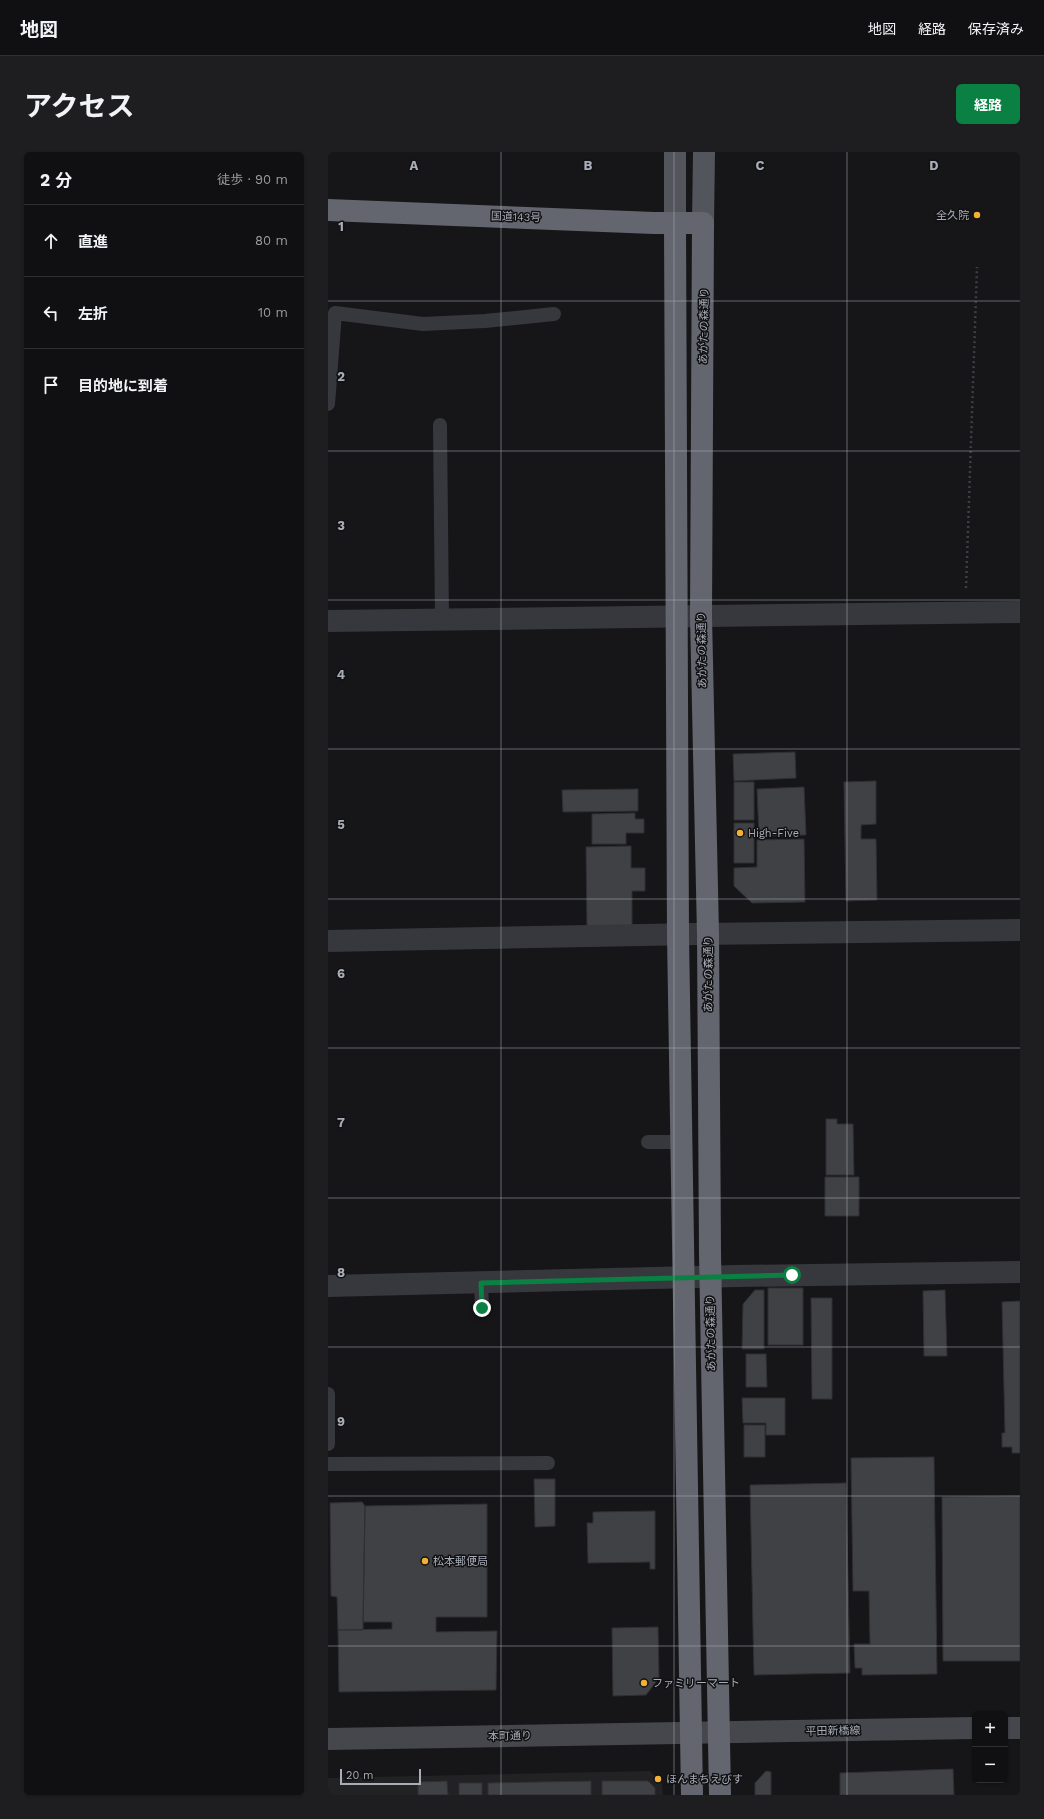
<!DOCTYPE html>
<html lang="ja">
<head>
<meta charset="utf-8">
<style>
  :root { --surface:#101012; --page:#1e1e20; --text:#f1f3f6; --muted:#9c9d9f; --line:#303032; --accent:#0b8043 }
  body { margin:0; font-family:"Work Sans","Noto Sans JP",sans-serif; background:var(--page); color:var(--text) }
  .controls { position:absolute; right:12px; bottom:12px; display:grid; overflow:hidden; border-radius:6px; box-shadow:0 1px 3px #0004 }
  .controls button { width:36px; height:36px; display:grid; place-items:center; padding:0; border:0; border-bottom:1px solid var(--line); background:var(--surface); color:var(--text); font:20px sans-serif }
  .scale { position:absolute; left:12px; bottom:10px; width:81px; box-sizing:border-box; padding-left:4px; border:2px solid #a8adb8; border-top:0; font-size:11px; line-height:14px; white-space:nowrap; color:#a8adb8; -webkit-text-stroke:3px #111113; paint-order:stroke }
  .stop { position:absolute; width:12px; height:12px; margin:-9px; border:3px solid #0b8043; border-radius:50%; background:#fff }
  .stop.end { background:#0b8043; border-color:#fff; box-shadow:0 1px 4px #0008 }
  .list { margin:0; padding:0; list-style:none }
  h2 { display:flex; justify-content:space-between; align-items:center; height:52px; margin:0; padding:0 16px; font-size:17px }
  h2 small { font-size:13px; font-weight:400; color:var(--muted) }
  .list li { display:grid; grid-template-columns:26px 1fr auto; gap:12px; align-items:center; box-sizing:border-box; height:72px; padding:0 16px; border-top:1px solid var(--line) }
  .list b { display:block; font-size:15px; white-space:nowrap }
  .list em { font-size:13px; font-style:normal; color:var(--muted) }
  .icon { flex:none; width:22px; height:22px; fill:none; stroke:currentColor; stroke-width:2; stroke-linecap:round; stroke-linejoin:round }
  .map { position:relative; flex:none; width:692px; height:1643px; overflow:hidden; border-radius:6px }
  header { display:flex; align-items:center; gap:24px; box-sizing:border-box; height:56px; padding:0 20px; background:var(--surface); border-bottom:1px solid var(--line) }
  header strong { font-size:19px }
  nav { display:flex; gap:22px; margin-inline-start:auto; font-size:14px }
  .intro { display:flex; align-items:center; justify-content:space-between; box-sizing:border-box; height:96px; padding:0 24px }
  h1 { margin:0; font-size:28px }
  .button { padding:10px 18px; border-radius:6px; background:var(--accent); color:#fff; font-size:14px; font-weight:700 }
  main { display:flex; gap:24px; padding:0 24px }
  aside { flex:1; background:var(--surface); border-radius:6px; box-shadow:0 1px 3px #0004 }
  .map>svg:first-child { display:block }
  .built { fill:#222225 }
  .building { fill:#404145; stroke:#303034 }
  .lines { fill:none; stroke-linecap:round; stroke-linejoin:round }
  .path { stroke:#3d3f44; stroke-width:2.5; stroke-dasharray:2 3; stroke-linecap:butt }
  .lane { stroke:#37383d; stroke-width:14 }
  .street { stroke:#37383d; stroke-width:22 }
  .secondary { stroke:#45474d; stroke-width:22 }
  .primary { stroke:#53555c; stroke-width:22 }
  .highway { stroke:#63666e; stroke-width:22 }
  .route { stroke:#0b8043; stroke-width:5 }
  .grid { fill:none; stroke:#a8adb8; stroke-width:1; stroke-opacity:0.55 }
  .poi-dot { fill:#f2b134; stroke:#111113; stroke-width:1.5 }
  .labels { text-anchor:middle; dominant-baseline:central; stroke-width:3; stroke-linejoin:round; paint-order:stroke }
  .poi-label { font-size:11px; fill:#a8adb8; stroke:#111113; text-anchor:start }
  .street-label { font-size:11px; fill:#a8adb8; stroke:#111113 }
  .grid-label { font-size:13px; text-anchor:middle; font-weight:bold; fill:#a8adb8; stroke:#111113; stroke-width:3; stroke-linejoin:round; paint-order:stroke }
</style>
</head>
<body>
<header>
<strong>地図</strong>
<nav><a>地図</a><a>経路</a><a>保存済み</a></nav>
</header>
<div class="intro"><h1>アクセス</h1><a class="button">経路</a></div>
<main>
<aside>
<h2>2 分<small>徒歩 · 90 m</small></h2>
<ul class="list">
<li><svg class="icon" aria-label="ahead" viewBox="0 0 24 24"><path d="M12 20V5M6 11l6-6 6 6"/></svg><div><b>直進</b></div><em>80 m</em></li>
<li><svg class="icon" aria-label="left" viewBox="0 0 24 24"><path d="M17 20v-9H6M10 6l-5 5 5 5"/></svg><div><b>左折</b></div><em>10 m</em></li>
<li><svg class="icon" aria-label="arrive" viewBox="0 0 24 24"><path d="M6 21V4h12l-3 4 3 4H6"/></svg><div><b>目的地に到着</b></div></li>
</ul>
</aside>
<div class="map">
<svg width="692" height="1643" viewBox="0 0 692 1643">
  <rect width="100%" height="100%" fill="#161618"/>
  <!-- built -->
  <path class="built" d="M322,1619L334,1632L335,1643H0V1626Z"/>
  <!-- building -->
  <path class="building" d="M467,600L468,626L406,629L405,602Z
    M548,629V672L533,673V687H548L549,748L518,749L516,630Z
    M406,630H426V668H406Z
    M476,635L478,683L431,684L429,637Z
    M310,637V659L235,660L234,638Z
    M307,661V667H316V681H298V692H264V662Z
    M406,671H426V711H406Z
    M476,687L477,750L424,751L406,734V716L429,715V688Z
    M303,694V716H317V739H304V775L259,776L258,695Z
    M498,967H509V972H525L526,1023H498Z
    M497,1025H531V1064H497Z
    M440,1136H475V1193H440Z
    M427,1138H436V1197H414L415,1152Z
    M617,1138L619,1204H596L595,1139Z
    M483,1146H504V1247H484Z
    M692,1149V1301H684V1295H674V1281H677L674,1150Z
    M418,1202H438L439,1235H418Z
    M414,1246H457V1283H438V1271H415Z
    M416,1273H437V1305H416Z
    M606,1305L609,1522L534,1523V1516H527L526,1492H542L541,1439H525L523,1306Z
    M206,1327H227V1374L207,1375Z
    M518,1331L522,1521L426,1523L422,1333Z
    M692,1344V1509H615L614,1345Z
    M34,1350L37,1354L35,1478H10L9,1445L3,1444L2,1351Z
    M159,1352V1465H108V1480L169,1479L168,1538L11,1540L10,1478L64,1477V1470H35L37,1354Z
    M327,1359V1417H322V1410L260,1411L259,1371H265V1360Z
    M330,1475L331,1526L318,1543L285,1544L284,1476Z
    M625,1617L626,1643H512V1621Z
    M438,1619L443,1620V1643H427V1631Z
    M119,1629L120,1643H90V1630Z
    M263,1629V1643H160V1631Z
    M274,1629H320L327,1636V1643H274Z
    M131,1631H154V1643H131Z"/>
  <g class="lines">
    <!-- path -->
    <path class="path" d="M638,436L649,115"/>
    <!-- lane -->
    <path class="lane" d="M0,252L7,161L95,172L157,169L226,162
      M112,273L114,467
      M320,990H353
      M153,1131L154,1156
      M0,1242V1292
      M0,1312L220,1311"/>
    <!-- street -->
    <path class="street" d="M0,469L692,460
      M0,789L368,782L692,778
      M0,1134L409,1124L692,1120"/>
    <!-- secondary -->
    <path class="secondary" d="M677,1576H692
      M0,1587L647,1576"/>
    <!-- primary -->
    <path class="primary" d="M347,0V71
      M375,71L376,0"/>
    <!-- highway -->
    <path class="highway" d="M0,58L326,71H375L373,464L380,782L382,1101L392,1643
      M347,71L350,783L364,1643"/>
  </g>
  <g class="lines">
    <!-- route -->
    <path class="route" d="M154,1156L153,1131L464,1123"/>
  </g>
  <!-- grid -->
  <path class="grid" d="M173,0V1643M346,0V1643M519,0V1643M0,149H692M0,299H692M0,448H692M0,597H692M0,747H692M0,896H692M0,1046H692M0,1195H692M0,1344H692M0,1494H692"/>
  <!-- markers -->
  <g class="poi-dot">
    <circle cx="649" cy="63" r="4"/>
    <circle cx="412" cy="681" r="4"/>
    <circle cx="97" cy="1409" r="4"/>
    <circle cx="316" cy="1531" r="4"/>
    <circle cx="330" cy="1627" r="4"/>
  </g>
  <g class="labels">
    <!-- poi labels -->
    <g class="poi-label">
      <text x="641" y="63" text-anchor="end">全久院</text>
      <text x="420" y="681">High-Five</text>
      <text x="105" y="1409">松本郵便局</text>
      <text x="324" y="1531">ファミリーマート</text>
      <text x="338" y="1627">ほんまちえびす</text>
    </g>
    <!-- street labels -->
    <g class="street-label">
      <text transform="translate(188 65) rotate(2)">国道143号</text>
      <text transform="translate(376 174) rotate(-89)">あがたの森通り</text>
      <text transform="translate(374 498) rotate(-91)">あがたの森通り</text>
      <text transform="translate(380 822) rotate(-90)">あがたの森通り</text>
      <text transform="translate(383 1181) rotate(-91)">あがたの森通り</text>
      <text transform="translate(505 1579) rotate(-1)">平田新橋線</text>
      <text transform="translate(182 1584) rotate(-1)">本町通り</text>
    </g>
  </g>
  <g class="grid-label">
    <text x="86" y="18">A</text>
    <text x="260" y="18">B</text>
    <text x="432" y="18">C</text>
    <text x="606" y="18">D</text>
    <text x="13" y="79">1</text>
    <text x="13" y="229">2</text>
    <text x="13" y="378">3</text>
    <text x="13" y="527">4</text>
    <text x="13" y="677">5</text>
    <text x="13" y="826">6</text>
    <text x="13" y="975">7</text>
    <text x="13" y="1125">8</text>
    <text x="13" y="1274">9</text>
  </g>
</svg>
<div class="controls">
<button>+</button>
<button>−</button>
</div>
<div class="scale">20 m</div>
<div class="stop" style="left:464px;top:1123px"></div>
<div class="stop end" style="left:154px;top:1156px"></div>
</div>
</main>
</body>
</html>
